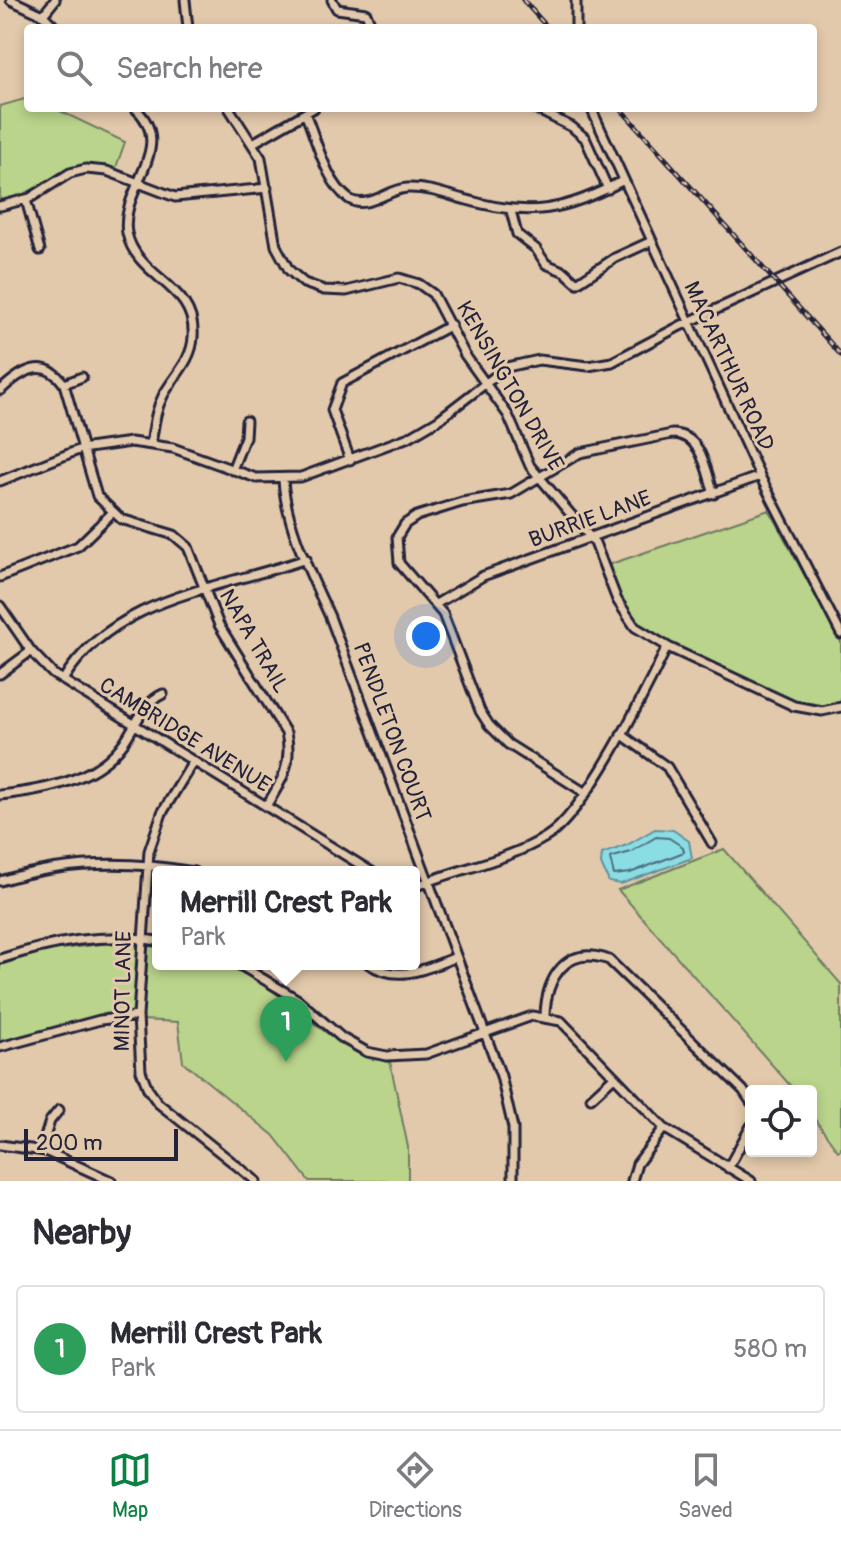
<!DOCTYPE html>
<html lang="en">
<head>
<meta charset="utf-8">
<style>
  :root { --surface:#fff; --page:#f7f7f7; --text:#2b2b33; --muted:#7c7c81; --line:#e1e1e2; --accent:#0b8043 }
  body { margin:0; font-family:Pangolin,sans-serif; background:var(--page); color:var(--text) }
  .controls { position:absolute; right:24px; bottom:24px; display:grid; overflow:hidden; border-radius:8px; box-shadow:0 4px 12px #0003 }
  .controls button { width:72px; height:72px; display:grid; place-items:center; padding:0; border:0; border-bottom:2px solid var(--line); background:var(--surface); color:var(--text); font:40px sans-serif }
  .scale { position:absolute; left:24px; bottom:20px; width:154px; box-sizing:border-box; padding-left:8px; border:4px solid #22223b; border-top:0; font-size:22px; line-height:28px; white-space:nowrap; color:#22223b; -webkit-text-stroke:6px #e3c9ab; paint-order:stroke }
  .you { position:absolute; left:426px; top:636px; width:28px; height:28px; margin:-20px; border:6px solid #fff; border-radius:50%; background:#1a73e8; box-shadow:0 0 0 12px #1a73e833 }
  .badge { display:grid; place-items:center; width:52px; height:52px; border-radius:50%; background:var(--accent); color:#fff; font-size:26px; font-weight:700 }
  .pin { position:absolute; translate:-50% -66px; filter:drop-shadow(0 2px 4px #0008) }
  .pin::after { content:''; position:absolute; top:42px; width:28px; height:24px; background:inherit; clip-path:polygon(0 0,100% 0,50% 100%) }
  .popup { position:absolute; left:152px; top:866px; width:268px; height:104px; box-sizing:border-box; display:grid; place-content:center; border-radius:8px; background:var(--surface); filter:drop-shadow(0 2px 6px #0005); font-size:26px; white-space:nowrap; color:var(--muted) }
  .popup b { font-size:30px; color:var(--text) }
  .popup::after { content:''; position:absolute; left:50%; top:100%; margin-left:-16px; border:16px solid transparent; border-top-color:var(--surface) }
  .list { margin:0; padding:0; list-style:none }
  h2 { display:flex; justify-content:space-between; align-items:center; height:104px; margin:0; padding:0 32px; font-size:34px }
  h2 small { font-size:26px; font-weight:400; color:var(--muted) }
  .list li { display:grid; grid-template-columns:52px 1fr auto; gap:24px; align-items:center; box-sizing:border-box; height:128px; margin:0 16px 16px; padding:0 16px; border:2px solid var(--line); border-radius:8px }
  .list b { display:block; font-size:30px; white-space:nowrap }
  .list p { margin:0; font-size:26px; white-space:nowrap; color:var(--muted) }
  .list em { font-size:26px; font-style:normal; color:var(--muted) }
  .icon { flex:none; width:44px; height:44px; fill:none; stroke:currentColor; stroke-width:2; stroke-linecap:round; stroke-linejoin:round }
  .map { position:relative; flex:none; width:841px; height:1181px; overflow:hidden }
  .search { position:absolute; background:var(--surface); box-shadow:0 4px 12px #0003; left:24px; right:24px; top:24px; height:88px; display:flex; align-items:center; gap:20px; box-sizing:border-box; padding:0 28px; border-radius:8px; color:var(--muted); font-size:30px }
  .sheet { height:248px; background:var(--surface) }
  nav { display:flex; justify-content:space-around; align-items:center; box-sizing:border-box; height:112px; border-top:2px solid var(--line); background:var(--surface); font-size:22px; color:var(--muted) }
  nav a { display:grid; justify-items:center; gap:4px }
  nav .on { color:var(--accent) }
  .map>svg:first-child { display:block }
  .green { fill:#bad48b; stroke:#6e7b63; stroke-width:2 }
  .water { fill:#8bdde4; stroke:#6192a0; stroke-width:2 }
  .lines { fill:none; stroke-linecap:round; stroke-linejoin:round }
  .shore { stroke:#4c6d7f; stroke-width:2 }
  .minor-casing { stroke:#22223b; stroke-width:13 }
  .minor { stroke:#e3c9ab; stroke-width:7 }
  .rail-casing { stroke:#22223b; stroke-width:5 }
  .rail { stroke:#e3c9ab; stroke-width:2; stroke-dasharray:6; stroke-linecap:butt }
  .labels { text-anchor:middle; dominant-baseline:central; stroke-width:6; stroke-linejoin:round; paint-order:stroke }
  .street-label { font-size:22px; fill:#22223b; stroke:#e3c9ab }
</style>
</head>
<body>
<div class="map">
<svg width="841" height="1181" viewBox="0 0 841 1181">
  <rect width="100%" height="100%" fill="#e3c9ab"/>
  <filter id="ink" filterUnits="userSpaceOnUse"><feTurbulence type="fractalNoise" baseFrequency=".0125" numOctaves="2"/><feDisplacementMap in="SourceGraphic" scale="16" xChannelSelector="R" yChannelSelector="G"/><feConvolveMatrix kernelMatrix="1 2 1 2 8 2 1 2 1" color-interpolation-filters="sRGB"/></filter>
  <g filter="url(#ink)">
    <!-- green -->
    <path class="green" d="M28,98V108H54L125,142L115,170C67,155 45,192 0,202V106Z
      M769,510L841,642V703C827,709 813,707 799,705L662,641L636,625L619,598L608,565Z
      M724,849L841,984V1149L838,1151L811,1114V1091H795L618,890Z
      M110,943L158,947V964C178,964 207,959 226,966C289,987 325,1052 390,1062L408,1147V1181H309L273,1135L183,1062L178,1022L142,1020V1011L121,1012L0,1042V965L44,951Z"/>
    <!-- water -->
    <path class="water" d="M655,829L673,830L689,841L692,858L621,884L609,882L601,864L602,854L627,845Z"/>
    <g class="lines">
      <!-- shore -->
      <path class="shore" d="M656,837L669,838L683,847L684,852L630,873L614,875L610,858L631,852Z"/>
      <!-- minor casing -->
      <g class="minor-casing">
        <path id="minor" d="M11,0L43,15L56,28
          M185,0L188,28
          M332,0L337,9L366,13L372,28
          M43,15L55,0
          M576,28V0
          M135,108C178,147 119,189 127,233C136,278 197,285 193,337C192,361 173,377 163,396C155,411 154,427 151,444
          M229,108L261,158L276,246L289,270L304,283L324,290L346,291L399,278L419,284L433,294L465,355L508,415L530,466L595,543L617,600L635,627L670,648L794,706L822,711L841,707
          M534,108L572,127L585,138L608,189
          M591,108L760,476L841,634
          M305,113C316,138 326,183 349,199C366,211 389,189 407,188C427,187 448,195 467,200C530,218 566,211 624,180
          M253,143L314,108
          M26,200L40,250
          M0,206L30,198L70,173L86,169L107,171L175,197L267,188
          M511,211L517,234L536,249L546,264L565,272L577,283L615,258L652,241
          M64,384L82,377
          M1,390C21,371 44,356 64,384L97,496L121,519L174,535L188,547L219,625L286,733C293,763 282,782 266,806
          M350,460L332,410L342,383L451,325
          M232,470L245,437L246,421
          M283,480C286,526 311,575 330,617L501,1076L513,1128V1181
          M0,481L81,449L131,442L173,448L256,478L301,477L409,437L438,420L507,367L539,360L588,366L612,362L680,326L841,252
          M0,577L78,546L112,513
          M436,604L483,576L760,476
          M0,606L31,651L53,674L372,872
          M0,674L31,651
          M63,680C114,596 220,589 306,559
          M621,734L667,767L712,843
          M193,762L162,813L149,851L138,1016L141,1071L148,1089L158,1103L256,1181
          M584,792L508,744L489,725L480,711L443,614L399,563L397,537L405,524L417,516L462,502L511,494L580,453L672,434C702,434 706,470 714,494
          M0,795C44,790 97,781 124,742C136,725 143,703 163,694
          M0,881C63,861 129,860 194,872
          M414,887C456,869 507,861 546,837C585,814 646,691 667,647
          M0,959C52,942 104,932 158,941
          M238,964L297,999L342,1038L367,1052L387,1056L426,1054L532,1016L561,1021L664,1128L751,1181
          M369,964C398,983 427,969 456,957
          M545,1016C546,978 566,944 609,960L743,1090L751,1102
          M0,1047L100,1020L138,1016
          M591,1098L614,1077
          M0,1145L45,1151L111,1181
          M41,1150L50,1121L59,1110
          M728,1168L751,1126
          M632,1181L637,1164L664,1128"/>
      </g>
      <!-- minor -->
      <use href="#minor" class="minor"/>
      <!-- rail casing -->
      <g class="rail-casing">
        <path id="rail" d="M523,0L548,28
          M620,108L841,355"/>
      </g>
      <!-- rail -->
      <use href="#rail" class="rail"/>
    </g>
  </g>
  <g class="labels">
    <!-- street labels -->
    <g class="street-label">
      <text transform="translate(729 366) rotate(65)">MACARTHUR ROAD</text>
      <text transform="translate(510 386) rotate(60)">KENSINGTON DRIVE</text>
      <text transform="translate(590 519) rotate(-20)">BURRIE LANE</text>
      <text transform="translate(254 641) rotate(60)">NAPA TRAIL</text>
      <text transform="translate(392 732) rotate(70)">PENDLETON COURT</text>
      <text transform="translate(185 735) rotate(32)">CAMBRIDGE AVENUE</text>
      <text transform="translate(123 991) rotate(-89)">MINOT LANE</text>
    </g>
  </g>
</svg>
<div class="controls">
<button><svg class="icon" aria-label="locate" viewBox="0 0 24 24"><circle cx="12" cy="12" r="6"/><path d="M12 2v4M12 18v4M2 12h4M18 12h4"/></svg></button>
</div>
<div class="scale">200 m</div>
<div class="you"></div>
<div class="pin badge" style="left:286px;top:1062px;background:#2e9e5b">1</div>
<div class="popup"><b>Merrill Crest Park</b>Park</div>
<div class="search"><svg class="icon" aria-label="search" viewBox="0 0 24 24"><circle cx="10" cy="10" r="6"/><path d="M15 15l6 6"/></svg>Search here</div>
</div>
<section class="sheet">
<h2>Nearby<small></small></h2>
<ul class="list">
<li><span class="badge" style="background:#2e9e5b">1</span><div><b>Merrill Crest Park</b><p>Park</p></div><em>580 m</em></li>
</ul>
</section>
<nav>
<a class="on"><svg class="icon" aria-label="map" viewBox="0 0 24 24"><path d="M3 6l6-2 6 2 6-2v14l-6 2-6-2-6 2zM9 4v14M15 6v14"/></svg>Map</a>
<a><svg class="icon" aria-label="directions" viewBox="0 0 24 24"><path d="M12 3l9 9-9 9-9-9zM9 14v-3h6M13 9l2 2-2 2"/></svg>Directions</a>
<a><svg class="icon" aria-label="saved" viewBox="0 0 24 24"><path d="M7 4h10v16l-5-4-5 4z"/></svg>Saved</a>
</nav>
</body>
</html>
